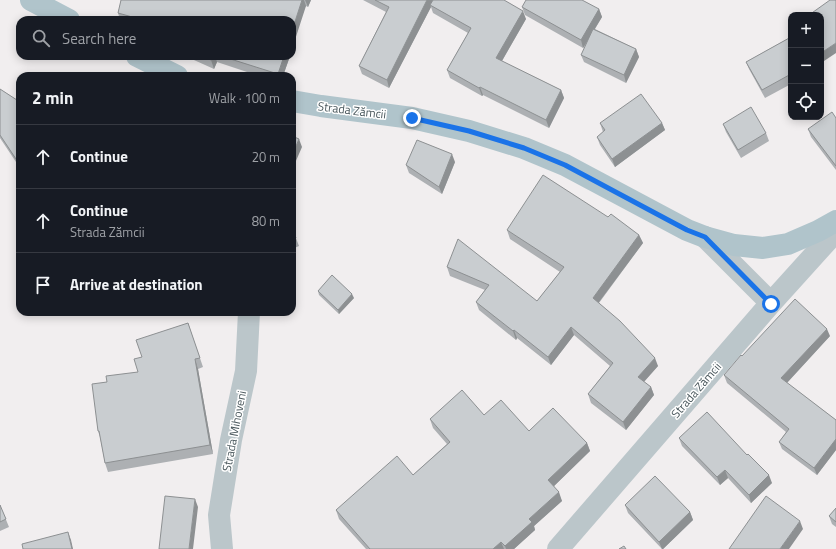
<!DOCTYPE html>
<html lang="en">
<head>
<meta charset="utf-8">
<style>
  :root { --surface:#171b24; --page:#242831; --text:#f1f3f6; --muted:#9ea1a6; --line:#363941 }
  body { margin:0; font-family:"Titillium Web",sans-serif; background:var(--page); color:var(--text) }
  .controls { position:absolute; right:12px; top:12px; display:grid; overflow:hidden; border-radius:8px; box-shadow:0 2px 10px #0003 }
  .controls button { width:36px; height:36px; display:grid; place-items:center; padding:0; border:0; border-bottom:1px solid var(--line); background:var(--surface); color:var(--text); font:20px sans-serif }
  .stop { position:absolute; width:12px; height:12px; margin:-9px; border:3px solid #1a73e8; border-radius:50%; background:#fff }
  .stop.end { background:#1a73e8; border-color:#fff; box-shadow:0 1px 4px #0008 }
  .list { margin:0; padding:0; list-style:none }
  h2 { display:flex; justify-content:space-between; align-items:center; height:52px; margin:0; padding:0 16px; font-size:17px }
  h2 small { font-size:13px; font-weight:400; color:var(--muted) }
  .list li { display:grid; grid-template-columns:26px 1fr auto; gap:12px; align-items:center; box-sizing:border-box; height:64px; padding:0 16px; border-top:1px solid var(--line) }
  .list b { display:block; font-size:15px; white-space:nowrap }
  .list p { margin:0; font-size:13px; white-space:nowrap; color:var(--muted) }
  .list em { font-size:13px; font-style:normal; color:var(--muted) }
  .icon { flex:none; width:22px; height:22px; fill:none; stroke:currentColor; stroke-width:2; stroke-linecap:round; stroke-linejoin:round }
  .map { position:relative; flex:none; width:836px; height:549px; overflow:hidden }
  .search { position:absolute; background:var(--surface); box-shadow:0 2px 10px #0003; left:16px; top:16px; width:280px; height:44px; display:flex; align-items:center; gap:10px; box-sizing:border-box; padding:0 14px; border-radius:12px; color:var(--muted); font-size:15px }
  .panel { position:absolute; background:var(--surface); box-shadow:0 2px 10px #0003; left:16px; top:72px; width:280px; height:244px; border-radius:12px }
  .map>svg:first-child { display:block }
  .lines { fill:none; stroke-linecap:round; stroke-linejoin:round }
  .minor { stroke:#bbc6ca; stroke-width:22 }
  .major { stroke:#b0c4cb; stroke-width:22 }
  .wall { fill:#adb0b3 }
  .shaded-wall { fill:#8d9092 }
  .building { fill:#c9cdd0; stroke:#8d9092 }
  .route { stroke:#1a73e8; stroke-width:5 }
  .labels { text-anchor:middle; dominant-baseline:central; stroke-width:3; stroke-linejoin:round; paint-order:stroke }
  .street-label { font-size:12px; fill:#48565b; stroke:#fff }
</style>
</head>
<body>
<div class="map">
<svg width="836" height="549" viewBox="0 0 836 549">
  <rect width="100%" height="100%" fill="#f1eeef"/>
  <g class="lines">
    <!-- minor -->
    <path class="minor" d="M705,237L771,303
      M222,549L219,515L231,440L246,371L249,312
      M558,549L771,303L836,231"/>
    <!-- major -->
    <path class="major" d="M31,0L69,20
      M137,56L177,76
      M292,101L321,106L412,118L469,131L524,148L565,165L687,230L705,237L734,245L763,248L788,244L818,231L836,221"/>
  </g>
  <!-- wall -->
  <path class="wall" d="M121,0H311L308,7L306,6L292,20H120L118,13Z
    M363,0H504L526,19L502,61L561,90L564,98L549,128L483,95L482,96L450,78L447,70L468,33L433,13L431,7L389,88L362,74L359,66L386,12Z
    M522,7L599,9L602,17L595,29L636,49L639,57L626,83L584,62L581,55L586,45L583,48L525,15Z
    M791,37V84L765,98L749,69L746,62Z
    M185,56H290L283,76H259L217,62L214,69Z
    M0,89L20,102V168L0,138Z
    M836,118V170L811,137L808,129Z
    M600,123H662L665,130L615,167L600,145L597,137L603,132Z
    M723,124L766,133L769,141L741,158L726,132Z
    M455,162L442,194L409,173L406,165Z
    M608,217L639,235L643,243L599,303L658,366L644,382L651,387L654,395L626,430L591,403L588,394L610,366L574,335L551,365L517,338L516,340L479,310L476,302L485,290L450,276L447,267L537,301L560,272L510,239L507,230Z
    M292,228L299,246L292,249Z
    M318,291L354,298L339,314L319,295Z
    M188,323L203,367L198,369L213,454L108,472L105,463L100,437L98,431L138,372L142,357Z
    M830,336L787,383L836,420V450L817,475L782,449L779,442L786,432L727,383L724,375L742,356Z
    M484,415L529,431L587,443L590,451L554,486L562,501L534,526L535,530L514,549H366L339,519L336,510L413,475L447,444L433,428L430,419Z
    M679,438L772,483L751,503L728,478L720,485L682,446Z
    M0,505L9,527L0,531Z
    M625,505L690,512L693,520L663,549H662L628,513Z
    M836,508V527L832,524L829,516Z"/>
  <!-- shaded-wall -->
  <path class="shaded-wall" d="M302,0H304L306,6L292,49V31Z
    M305,0H311L308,7Z
    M427,0H433L430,5L431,7L389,88L387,80Z
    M599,9L602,17L583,48L581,40Z
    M523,11L526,19L499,66L496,58Z
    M836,43V53L821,63V53Z
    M636,49L639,57L626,83L624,75Z
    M213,56H215L217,62L214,69L211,60Z
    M284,56H290L283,76H278V74Z
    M480,87L483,95L482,96L479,88Z
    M561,90L564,98L549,128L546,120Z
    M662,123L665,130L615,167L612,159Z
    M299,139L302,147L292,170V156Z
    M452,154L455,162L442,194L439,187Z
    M639,235L643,243L596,306L593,298Z
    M352,294L354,298L339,314L338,310Z
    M571,327L574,335L551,365L548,357Z
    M827,329L830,336L784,386L781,378Z
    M514,330L517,338L516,340L513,331Z
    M655,358L658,366L641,385L638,377Z
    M195,359L198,369L213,454L210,445Z
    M651,387L654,395L626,430L623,422Z
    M836,439V450L817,475L814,468Z
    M587,443L590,451L552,488L548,480Z
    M725,470L728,478L720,485L717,477Z
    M769,475L772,483L751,503L749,495Z
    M559,492L562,501L534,526L535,530L514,549H506L505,546L529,519Z
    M195,499L198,507L193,549H189Z
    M690,512L693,520L663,549H662L659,542Z
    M800,521L803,529L789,549H780Z
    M68,532L71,540L73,549H72Z
    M501,542L504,549H493Z"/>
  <!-- building -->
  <path class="building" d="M121,0H302L292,31V20H143L118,13Z
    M375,0H427L387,80L359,66L389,7Z
    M433,0H504L523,11L496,58L561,90L546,120L480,87L479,88L447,70L471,28L430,5Z
    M526,0H582L599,9L581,40L522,7Z
    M830,0H836V43L821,53V15H809Z
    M593,29L636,49L624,75L581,55Z
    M791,37V74L762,90L746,62Z
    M201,56H213L211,60Z
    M221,56H284L278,74Z
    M0,89L20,102V165L0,135Z
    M641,94L662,123L612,159L597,137L605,130L600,123Z
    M751,107L766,133L738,150L723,124Z
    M832,112L836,118V166L808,129Z
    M292,136L299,139L292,156Z
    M417,140L452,154L439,187L406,165Z
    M543,175L608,217L611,214L639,235L593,298L620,321L655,358L638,377L651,387L623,422L588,394L613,363L571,327L548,357L514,330L513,331L476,302L489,285L447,267L458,239L537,301L564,267L507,230Z
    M292,228L296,238L292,240Z
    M332,275L352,294L338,310L318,291Z
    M795,299L827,329L781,378L836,420V439L814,468L779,442L789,429L724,375L741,355L742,356Z
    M188,323L200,358L195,359L210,445L105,463L99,431H98L92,384L107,382L106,376L138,372L134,359L142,357L136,340Z
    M462,390L484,415L501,400L529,431L553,408L587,443L548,480L559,492L529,519L532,522L505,546L501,542L493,549H370L336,510L397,456L413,475L450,442L430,419Z
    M707,412L747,455L748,454L769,475L749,495L725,470L717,477L679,438Z
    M655,476L690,512L659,542L625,505Z
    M165,496L195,499L189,549H159Z
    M766,496L800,521L780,549H729Z
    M0,505L6,519L0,522Z
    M836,508V522L829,516Z
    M68,532L72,549H23L22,544Z
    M624,546L626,549H619Z"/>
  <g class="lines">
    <!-- route -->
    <path class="route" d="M412,118L469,131L524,148L565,165L670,221L687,230L705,237L771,304"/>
  </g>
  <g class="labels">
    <!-- street labels -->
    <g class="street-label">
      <text transform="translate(352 110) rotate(7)">Strada Zămcii</text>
      <text transform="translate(696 390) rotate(-49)">Strada Zămcii</text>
      <text transform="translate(234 431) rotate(-79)">Strada Mihoveni</text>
    </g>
  </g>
</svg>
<div class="controls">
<button>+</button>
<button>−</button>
<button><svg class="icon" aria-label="locate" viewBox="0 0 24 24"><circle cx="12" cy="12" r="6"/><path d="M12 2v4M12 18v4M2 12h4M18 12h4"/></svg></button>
</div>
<div class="stop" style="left:771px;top:304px"></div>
<div class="stop end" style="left:412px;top:118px"></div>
<div class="search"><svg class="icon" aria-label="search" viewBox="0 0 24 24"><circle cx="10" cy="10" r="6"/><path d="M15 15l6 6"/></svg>Search here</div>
<section class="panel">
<h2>2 min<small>Walk · 100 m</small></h2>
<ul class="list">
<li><svg class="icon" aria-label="ahead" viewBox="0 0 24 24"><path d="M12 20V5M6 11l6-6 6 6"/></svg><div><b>Continue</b></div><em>20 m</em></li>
<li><svg class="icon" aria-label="ahead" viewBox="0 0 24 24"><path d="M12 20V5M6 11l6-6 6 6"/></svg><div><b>Continue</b><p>Strada Zămcii</p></div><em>80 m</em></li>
<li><svg class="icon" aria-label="arrive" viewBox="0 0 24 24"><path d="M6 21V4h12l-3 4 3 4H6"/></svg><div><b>Arrive at destination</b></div></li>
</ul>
</section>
</div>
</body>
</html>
